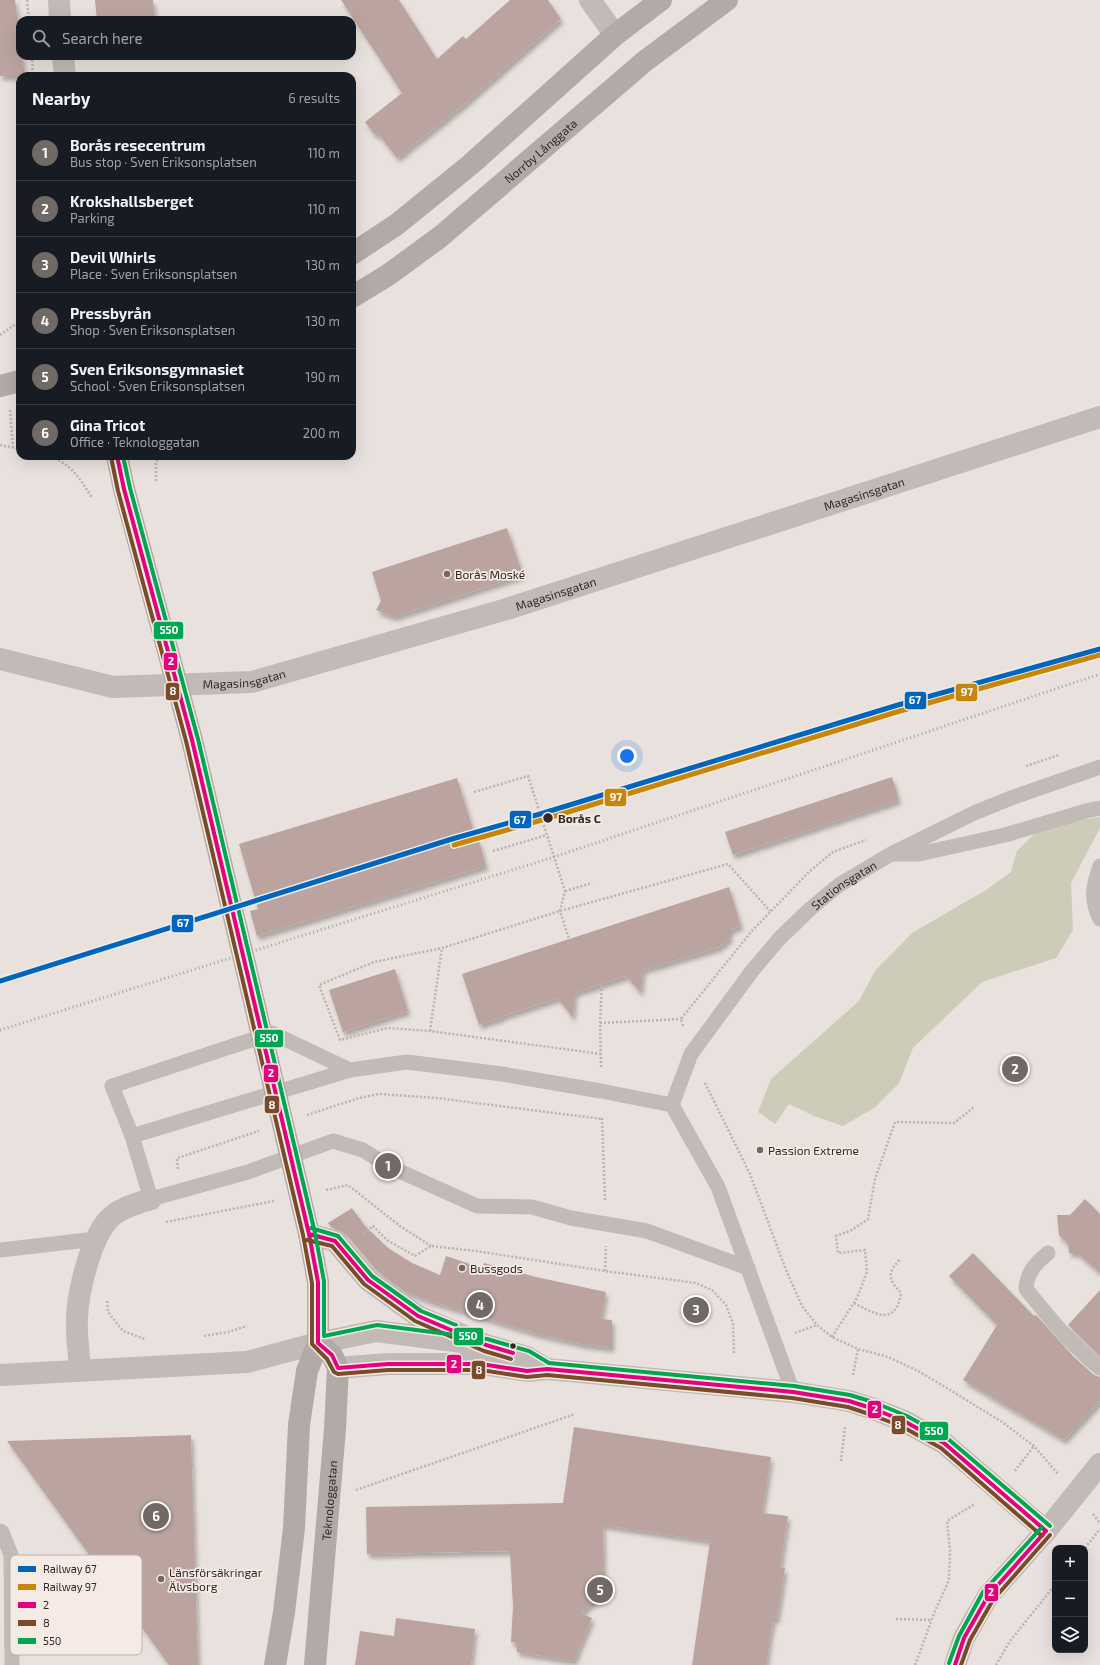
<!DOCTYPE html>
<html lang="en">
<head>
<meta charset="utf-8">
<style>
  :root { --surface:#171b24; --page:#242831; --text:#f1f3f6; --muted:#9ea1a6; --line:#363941; --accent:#716966 }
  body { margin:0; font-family:"Exo 2",sans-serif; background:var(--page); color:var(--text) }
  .controls { position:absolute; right:12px; bottom:12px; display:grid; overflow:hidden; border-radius:8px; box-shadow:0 4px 16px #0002 }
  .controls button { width:36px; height:36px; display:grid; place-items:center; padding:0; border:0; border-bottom:1px solid var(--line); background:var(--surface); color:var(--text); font:20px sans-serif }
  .you { position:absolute; left:627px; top:756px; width:14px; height:14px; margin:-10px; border:3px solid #fff; border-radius:50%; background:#1a73e8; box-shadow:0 0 0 6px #1a73e833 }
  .badge { display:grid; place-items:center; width:26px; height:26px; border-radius:50%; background:var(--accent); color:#fff; font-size:13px; font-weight:700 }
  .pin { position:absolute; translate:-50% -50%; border:2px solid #fff; box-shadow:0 1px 4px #0006 }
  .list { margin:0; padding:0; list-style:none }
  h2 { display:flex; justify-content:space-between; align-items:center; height:52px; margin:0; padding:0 16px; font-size:17px }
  h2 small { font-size:13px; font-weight:400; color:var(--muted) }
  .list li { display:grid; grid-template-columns:26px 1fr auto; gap:12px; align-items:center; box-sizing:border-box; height:56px; padding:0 16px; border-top:1px solid var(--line) }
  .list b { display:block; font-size:15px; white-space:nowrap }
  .list p { margin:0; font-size:13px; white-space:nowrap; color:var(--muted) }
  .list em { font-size:13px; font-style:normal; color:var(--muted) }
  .icon { flex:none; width:22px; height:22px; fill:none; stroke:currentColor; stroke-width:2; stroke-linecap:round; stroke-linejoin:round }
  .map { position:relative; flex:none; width:1100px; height:1665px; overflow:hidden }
  .search { position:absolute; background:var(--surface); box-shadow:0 4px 16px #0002; left:16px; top:16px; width:340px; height:44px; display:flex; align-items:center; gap:10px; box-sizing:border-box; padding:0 14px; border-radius:12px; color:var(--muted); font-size:15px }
  .panel { position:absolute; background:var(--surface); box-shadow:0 4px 16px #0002; left:16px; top:72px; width:340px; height:388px; border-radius:12px }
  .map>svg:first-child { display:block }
  .green { fill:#ccccb8 }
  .building { fill:#bba4a0; filter:url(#shadow) }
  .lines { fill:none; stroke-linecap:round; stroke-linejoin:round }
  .path { stroke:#bab3b0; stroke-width:2.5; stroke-dasharray:2 2; stroke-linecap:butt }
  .service { stroke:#c1bab7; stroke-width:15 }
  .minor { stroke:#c1bab7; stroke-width:22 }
  .tertiary { stroke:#c1bab7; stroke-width:22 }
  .secondary { stroke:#b2aaa7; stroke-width:22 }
  .rail { stroke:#a9a3a1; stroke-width:3; stroke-dasharray:1 3; stroke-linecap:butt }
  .secondary-bridge { stroke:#b2aaa7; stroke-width:22 }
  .bus-1-casing { stroke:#f6ebe4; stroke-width:7 }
  .bus-2-casing { stroke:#f6ebe4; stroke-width:7 }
  .bus-3-casing { stroke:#f6ebe4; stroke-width:7 }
  .bus-1 { stroke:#e5007d; stroke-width:4 }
  .bus-2 { stroke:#7a4b2a; stroke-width:4 }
  .bus-3 { stroke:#00a651; stroke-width:4 }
  .rail-1-casing { stroke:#f6ebe4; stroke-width:8 }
  .rail-2-casing { stroke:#f6ebe4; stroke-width:8 }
  .rail-1 { stroke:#0065bd; stroke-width:5 }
  .rail-2 { stroke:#c6860a; stroke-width:5 }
  .poi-dot { fill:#716966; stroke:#f6ebe4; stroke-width:1.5 }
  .stop-dot { fill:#312826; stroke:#f6ebe4; stroke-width:1.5 }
  .labels { text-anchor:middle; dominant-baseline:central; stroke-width:3.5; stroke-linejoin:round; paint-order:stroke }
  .street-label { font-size:12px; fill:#312826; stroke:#f6ebe4 }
  .poi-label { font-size:12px; fill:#312826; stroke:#f6ebe4; text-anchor:start }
  .stop-label { font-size:12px; font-weight:bold; fill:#312826; stroke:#f6ebe4; text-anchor:start }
  .key { fill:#f6ebe4; stroke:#bbb0ab; stroke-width:1 }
  .key-label { font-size:11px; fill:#312826 }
  .line-badge { stroke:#f6ebe4; stroke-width:1.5 }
  .badge-label { font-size:11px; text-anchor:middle; font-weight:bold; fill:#fff }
</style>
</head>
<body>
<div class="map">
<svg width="1100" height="1665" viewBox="0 0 1100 1665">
  <defs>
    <filter id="shadow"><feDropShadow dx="2.5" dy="4.5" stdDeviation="2" flood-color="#0004"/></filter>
  </defs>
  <rect width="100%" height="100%" fill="#e9e1dd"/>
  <!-- green -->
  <path class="green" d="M1100,817V828L1071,883L1073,930L1056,958L982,982L913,1048L899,1083L874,1108L843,1126L814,1116L789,1104L775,1124L758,1112L771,1079L859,1001L875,971L912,933L986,890L1011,872L1017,851L1038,830L1070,822Z"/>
  <!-- building -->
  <path class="building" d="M0,0H15L20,37V56H22L25,76H0Z
    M95,0H153L155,20H97Z
    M341,0H399L437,59L463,36L466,39L510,0H548L561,19L462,106L397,158L379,135L374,134L365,122L402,93Z
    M507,528L523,575L394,617L376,610L381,601L372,572Z
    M892,777L899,800L733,855L725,832Z
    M457,778L477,842L479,841L486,866L257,936L250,911L258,909L239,844Z
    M729,887L741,926L730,930V938L720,947L643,970L641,993L626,976L575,993L573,1018L558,998L503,1016V1017L479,1025L462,974Z
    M395,969L408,1011L343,1032L329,990Z
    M1085,1199L1100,1214V1273L1077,1253H1069L1068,1244L1059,1235L1057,1215H1070Z
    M352,1208L365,1226L388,1248L412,1263L440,1275L446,1256L482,1268L484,1263L536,1277L606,1292L601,1319L612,1320V1348L581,1344L534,1333L427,1300L404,1291L377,1271L345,1233L331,1227L328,1223Z
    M973,1253L1034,1316L1036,1315L1073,1356L1094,1375L1100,1377V1401L1064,1440L963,1380L997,1325L949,1276Z
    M1100,1290V1356L1068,1325Z
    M574,1427L771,1457L762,1513L788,1516L780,1568H785L777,1619H773L766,1665H692L710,1541L603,1525L604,1576L602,1590L595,1596L598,1598L581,1613L592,1618L574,1661L517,1652L516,1643L511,1642L513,1606L510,1551L367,1554L366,1507L563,1503Z
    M191,1435L198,1665H169L7,1441Z
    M396,1618L475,1629L471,1665H355L360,1631L394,1636Z"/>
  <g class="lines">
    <!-- path -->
    <path class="path" d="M27,0L29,20
      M32,56L33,76
      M0,335L20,321
      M10,410L13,447
      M0,445L20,449
      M47,456C70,462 80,478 92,498
      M156,481V463L159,456
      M1026,766L1059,755
      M474,792L528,776L565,891L560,911L569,939
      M493,851L547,835
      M565,891L592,883
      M600,1023L681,1019
      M683,1026L681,1019L751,932L809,872L833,852L866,840
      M430,1031L442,948
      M601,1054L430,1031L388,1028L340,1040L319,985L374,962L442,948L560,911L728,864L770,911
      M601,1067L600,1023L602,984
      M705,1083L750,1174L786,1270L802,1306L817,1325L832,1337L858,1349L888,1357L918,1371L947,1388L1002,1422L1034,1446L1058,1474
      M307,1115L359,1098L379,1094L437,1098L602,1119
      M602,1118L605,1201
      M178,1169L177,1158L259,1131
      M326,1190L348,1185L400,1226L431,1246
      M166,1222L274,1201
      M364,1234L373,1226L387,1240L415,1256L431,1246L476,1251L605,1271L696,1283L712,1290L726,1305L733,1324L734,1353
      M605,1271L606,1246
      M107,1301L108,1312L123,1331L145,1339
      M854,1303C875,1314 896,1327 901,1293C888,1279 887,1274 900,1259
      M795,1333L817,1325
      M204,1336L228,1332L247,1326
      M832,1337L857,1298L867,1272L865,1250L838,1253L836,1236L852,1230L868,1219L875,1179L895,1122L954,1123L974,1107
      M853,1375L858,1349
      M841,1461L845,1427
      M1015,1471L1034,1446
      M356,1490L575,1414
      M1093,1514L1100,1523
      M1085,1548L1100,1529
      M896,1619L932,1620
      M915,1665L935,1611L949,1580L950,1551L947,1521L975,1504
      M996,1665L1010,1641L1055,1585"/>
    <!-- service -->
    <g class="service">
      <path d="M894,854H919L1005,835L1086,811L1100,808"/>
      <path d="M1100,866C1093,886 1090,899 1100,919"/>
      <path id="s1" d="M672,1105L691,1054L752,971L779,939L810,909L839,885L891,854L974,813L1011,798L1100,767"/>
      <path d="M132,1136L112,1086L272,1033L350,1070"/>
      <path d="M0,1250L96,1239"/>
      <path d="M1048,1253C1036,1263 1027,1272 1026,1289C1049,1317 1071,1345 1100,1368"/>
      <path d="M748,1268L647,1231L571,1218L532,1207L477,1206L388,1166L363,1150L333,1141L248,1172L151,1199L132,1136L350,1070L407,1062L502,1074L601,1091L672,1105L718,1187L793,1392"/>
      <path d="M0,1531L2,1532L11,1555L12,1665"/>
    </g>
    <!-- minor -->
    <path class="minor" d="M590,0L615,35
      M309,1234L335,1241L368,1280L418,1316L486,1345L527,1357L543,1367
      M338,1368L388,1364H481L527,1371L547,1369L793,1392L849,1401L871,1408L904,1421L944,1443L1046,1531
      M80,1370C79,1353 76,1335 77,1318C78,1291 90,1241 108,1220C119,1208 136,1204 151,1199
      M0,1375L247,1362L318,1343L376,1331L486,1345"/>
    <!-- tertiary -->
    <g class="tertiary">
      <path d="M59,0L60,20"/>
      <path d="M63,56L65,76"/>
      <path id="s2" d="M0,659L113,687L252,682L507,609L1100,417"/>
      <path d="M955,1665L964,1638L988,1596L1046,1531L1100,1464"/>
    </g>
    <!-- secondary -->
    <g class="secondary">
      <path d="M352,254L396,225L470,165L615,35L661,0"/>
      <path id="s3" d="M352,297L388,275L440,237L645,61L727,0"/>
      <path d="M0,386L20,381"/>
      <path d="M117,456L124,489"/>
      <path d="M275,1665L284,1612L294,1528L299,1425L307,1371L318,1343V1282L309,1234"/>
      <path id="s4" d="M315,1665L335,1429L338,1368L332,1355L318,1343"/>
    </g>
    <!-- rail -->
    <path class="rail" d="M0,1030L554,857L1100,674"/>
    <!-- secondary-bridge -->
    <path class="secondary-bridge" d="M124,489L192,740L309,1234"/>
    <!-- bus-1 casing -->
    <g class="bus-1-casing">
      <path id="bus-1" d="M117,456L124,489L192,740L309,1234L318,1282V1343L332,1355L338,1368L388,1364H481L527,1371L547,1369L793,1392L849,1401L871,1408L904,1421L944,1443L1046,1531
        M309,1234L335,1241L368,1280L418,1316L486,1345L513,1353
        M955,1665L964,1638L988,1596L1046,1531"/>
    </g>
    <!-- bus-2 casing -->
    <g class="bus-2-casing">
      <path id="bus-2" d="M111,457L118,491L186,741L303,1235L312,1283V1344L327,1359L334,1372L338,1374L388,1370H481L527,1377L547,1375L792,1398L848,1407L869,1414L901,1426L941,1448L1042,1536
        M307,1240L332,1246L364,1284L415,1321L484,1351L511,1359
        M961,1665L970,1640L993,1600L1050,1535"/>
    </g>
    <!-- bus-3 casing -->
    <g class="bus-3-casing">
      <path id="bus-3" d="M123,456L130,488L198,739L315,1233L324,1281V1336L377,1325L487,1339L529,1351L549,1363L794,1386L850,1395L873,1402L907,1416L947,1438L1050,1526
        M311,1228L338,1236L372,1276L421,1311L456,1325
        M949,1663L959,1636L983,1592L1042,1527"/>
    </g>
    <!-- bus-1 -->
    <use href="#bus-1" class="bus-1"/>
    <!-- bus-2 -->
    <use href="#bus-2" class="bus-2"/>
    <!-- bus-3 -->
    <use href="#bus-3" class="bus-3"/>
    <!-- rail-1 casing -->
    <g class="rail-1-casing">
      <path id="rail-1" d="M0,981L452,839L540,814L898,705L1100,649"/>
    </g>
    <!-- rail-2 casing -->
    <g class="rail-2-casing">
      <path id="rail-2" d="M454,845L542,820L900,711L1100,655"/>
    </g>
    <!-- rail-1 -->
    <use href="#rail-1" class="rail-1"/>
    <!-- rail-2 -->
    <use href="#rail-2" class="rail-2"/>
  </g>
  <!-- markers -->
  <g class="poi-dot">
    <circle cx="447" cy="574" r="4"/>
    <circle cx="760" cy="1150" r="4"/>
    <circle cx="462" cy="1268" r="4"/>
    <circle cx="161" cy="1579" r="4"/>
  </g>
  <g class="stop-dot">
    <circle cx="548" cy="818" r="5.5"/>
    <circle cx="513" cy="1346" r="3.5"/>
  </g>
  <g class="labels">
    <!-- street labels -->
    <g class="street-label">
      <text stroke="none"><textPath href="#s3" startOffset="239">Norrby Långgata</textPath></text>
      <text stroke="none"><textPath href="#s2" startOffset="896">Magasinsgatan</textPath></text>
      <text stroke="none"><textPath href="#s2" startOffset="572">Magasinsgatan</textPath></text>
      <text stroke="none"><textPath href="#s2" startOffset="248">Magasinsgatan</textPath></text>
      <text stroke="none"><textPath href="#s1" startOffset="284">Stationsgatan</textPath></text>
      <text stroke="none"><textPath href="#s4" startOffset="165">Teknologgatan</textPath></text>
    </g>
    <!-- poi labels -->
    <g class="poi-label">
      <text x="455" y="574">Borås Moské</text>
      <text x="768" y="1150">Passion Extreme</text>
      <text x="470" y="1268">Bussgods</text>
      <text x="169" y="1572">Länsförsäkringar<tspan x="169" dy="14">Älvsborg</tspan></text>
    </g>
    <!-- stop labels -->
    <g class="stop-label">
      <text x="558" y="818">Borås C</text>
    </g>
  </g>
  <!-- legend -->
  <rect x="10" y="1555" width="132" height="100" rx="6" class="key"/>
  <rect x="18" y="1566" width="18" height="6" fill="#0065bd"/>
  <rect x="18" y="1584" width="18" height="6" fill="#c6860a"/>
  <rect x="18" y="1602" width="18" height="6" fill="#e5007d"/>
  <rect x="18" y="1620" width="18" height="6" fill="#7a4b2a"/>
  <rect x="18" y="1638" width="18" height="6" fill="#00a651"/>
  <g class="key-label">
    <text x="43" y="1573">Railway 67</text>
    <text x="43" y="1591">Railway 97</text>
    <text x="43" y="1609">2</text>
    <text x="43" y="1627">8</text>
    <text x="43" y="1645">550</text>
  </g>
  <g class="line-badge">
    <rect x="153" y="621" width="31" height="19" rx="4" fill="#00a651"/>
    <rect x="163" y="652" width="15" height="19" rx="4" fill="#e5007d"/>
    <rect x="165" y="682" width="15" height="19" rx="4" fill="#7a4b2a"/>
    <rect x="955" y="683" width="23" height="19" rx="4" fill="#c6860a"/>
    <rect x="904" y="691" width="23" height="19" rx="4" fill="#0065bd"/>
    <rect x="604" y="788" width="23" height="19" rx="4" fill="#c6860a"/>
    <rect x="509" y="810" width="23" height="19" rx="4" fill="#0065bd"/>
    <rect x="171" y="914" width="23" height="19" rx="4" fill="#0065bd"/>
    <rect x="254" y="1029" width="30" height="19" rx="4" fill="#00a651"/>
    <rect x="263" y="1064" width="16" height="19" rx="4" fill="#e5007d"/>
    <rect x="264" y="1095" width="16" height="19" rx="4" fill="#7a4b2a"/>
    <rect x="453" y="1327" width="31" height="19" rx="4" fill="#00a651"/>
    <rect x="446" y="1354" width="16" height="20" rx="4" fill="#e5007d"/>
    <rect x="471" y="1360" width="15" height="20" rx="4" fill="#7a4b2a"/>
    <rect x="867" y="1400" width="15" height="19" rx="4" fill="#e5007d"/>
    <rect x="891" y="1415" width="15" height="20" rx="4" fill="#7a4b2a"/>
    <rect x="919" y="1421" width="30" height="20" rx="4" fill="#00a651"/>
    <rect x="984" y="1583" width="15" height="19" rx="4" fill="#e5007d"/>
  </g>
  <g class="badge-label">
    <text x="169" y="634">550</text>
    <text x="171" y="665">2</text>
    <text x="173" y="695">8</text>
    <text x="967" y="696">97</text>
    <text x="915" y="704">67</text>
    <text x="616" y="801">97</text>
    <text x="520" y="824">67</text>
    <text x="183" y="927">67</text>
    <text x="269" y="1042">550</text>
    <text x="271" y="1077">2</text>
    <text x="272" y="1109">8</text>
    <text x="468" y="1340">550</text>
    <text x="454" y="1368">2</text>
    <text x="479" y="1374">8</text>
    <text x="875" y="1413">2</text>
    <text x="898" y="1429">8</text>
    <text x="934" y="1435">550</text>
    <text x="991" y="1596">2</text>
  </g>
</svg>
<div class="controls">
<button>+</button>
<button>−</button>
<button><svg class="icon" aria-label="layers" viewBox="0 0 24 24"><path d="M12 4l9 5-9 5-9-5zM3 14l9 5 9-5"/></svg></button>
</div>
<div class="you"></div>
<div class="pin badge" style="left:388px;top:1166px">1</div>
<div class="pin badge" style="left:1015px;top:1069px">2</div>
<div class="pin badge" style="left:696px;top:1310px">3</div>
<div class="pin badge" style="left:480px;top:1305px">4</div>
<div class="pin badge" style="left:600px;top:1590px">5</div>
<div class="pin badge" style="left:156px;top:1516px">6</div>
<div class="search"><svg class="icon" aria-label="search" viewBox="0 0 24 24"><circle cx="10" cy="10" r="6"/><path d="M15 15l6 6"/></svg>Search here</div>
<section class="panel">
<h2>Nearby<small>6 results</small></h2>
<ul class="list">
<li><span class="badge">1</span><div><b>Borås resecentrum</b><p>Bus stop · Sven Eriksonsplatsen</p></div><em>110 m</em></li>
<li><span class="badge">2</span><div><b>Krokshallsberget</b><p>Parking</p></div><em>110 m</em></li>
<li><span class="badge">3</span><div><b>Devil Whirls</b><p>Place · Sven Eriksonsplatsen</p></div><em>130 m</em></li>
<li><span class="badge">4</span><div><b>Pressbyrån</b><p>Shop · Sven Eriksonsplatsen</p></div><em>130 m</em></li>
<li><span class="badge">5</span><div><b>Sven Eriksonsgymnasiet</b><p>School · Sven Eriksonsplatsen</p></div><em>190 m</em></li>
<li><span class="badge">6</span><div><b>Gina Tricot</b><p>Office · Teknologgatan</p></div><em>200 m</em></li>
</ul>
</section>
</div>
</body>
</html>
